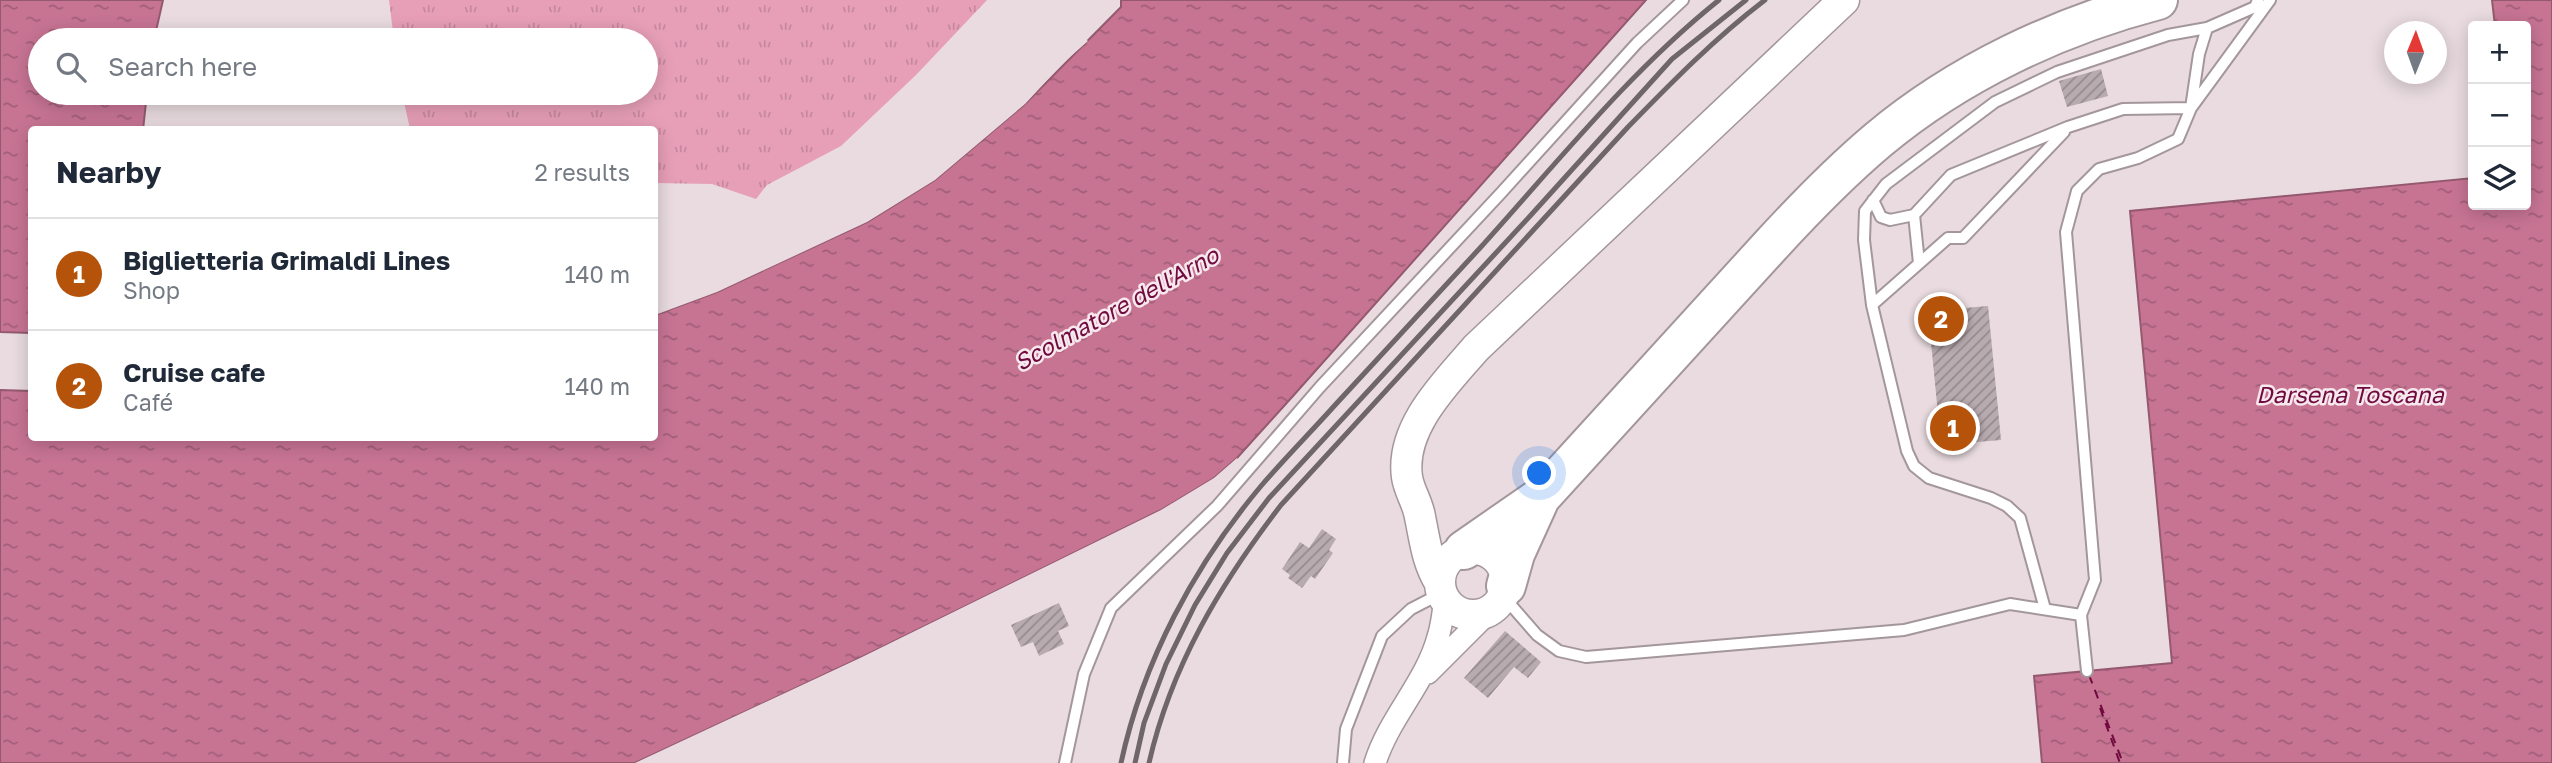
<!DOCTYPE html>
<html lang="en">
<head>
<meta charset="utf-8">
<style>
  :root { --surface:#fff; --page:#f2f2f3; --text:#1f2937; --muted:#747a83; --line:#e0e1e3; --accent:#b45309 }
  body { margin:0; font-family:"Golos Text",sans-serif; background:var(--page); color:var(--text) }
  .controls { position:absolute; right:21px; top:21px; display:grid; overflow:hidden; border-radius:7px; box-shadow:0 4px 18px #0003 }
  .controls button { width:63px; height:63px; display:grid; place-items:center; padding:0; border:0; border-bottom:2px solid var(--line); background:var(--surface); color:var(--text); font:35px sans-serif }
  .compass { position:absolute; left:2384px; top:21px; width:63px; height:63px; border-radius:50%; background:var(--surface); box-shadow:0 4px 18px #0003; rotate:1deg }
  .you { position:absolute; left:1540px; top:474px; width:24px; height:24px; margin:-18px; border:5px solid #fff; border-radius:50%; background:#1a73e8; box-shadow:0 0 0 10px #1a73e833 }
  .badge { display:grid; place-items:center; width:46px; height:46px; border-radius:50%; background:var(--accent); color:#fff; font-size:23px; font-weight:700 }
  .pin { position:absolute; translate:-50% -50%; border:4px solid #fff; box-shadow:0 2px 7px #0006 }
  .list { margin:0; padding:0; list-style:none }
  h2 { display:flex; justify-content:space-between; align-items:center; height:91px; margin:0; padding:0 28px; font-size:30px }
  h2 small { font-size:23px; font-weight:400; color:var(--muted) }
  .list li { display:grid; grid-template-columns:46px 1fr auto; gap:21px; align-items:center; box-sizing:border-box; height:112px; padding:0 28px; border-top:2px solid var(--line) }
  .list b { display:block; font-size:26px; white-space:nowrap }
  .list p { margin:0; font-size:23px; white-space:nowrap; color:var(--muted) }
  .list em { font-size:23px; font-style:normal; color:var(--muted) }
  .icon { flex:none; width:38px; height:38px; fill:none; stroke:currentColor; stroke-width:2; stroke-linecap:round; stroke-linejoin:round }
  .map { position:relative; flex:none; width:2552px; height:763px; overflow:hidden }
  .search { position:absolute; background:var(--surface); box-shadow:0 4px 18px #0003; left:28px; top:28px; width:630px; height:77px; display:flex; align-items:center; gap:18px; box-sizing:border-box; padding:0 24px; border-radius:38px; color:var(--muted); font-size:26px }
  .panel { position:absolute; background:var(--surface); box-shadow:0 4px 18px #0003; left:28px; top:126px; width:630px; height:315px; border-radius:7px }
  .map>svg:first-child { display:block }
  .grass { fill:url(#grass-tufts) }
  .water { fill:url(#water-ripples); stroke:#94596f; stroke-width:2 }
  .pier { fill:#e9dbdf }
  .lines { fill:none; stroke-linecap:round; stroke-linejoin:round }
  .ferry { stroke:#710a3f; stroke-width:2; stroke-dasharray:9 7; stroke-linecap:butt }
  .building { fill:url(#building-hatch) }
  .lane-casing { stroke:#a4979b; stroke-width:14 }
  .street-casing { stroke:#a4979b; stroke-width:24 }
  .secondary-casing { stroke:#a4979b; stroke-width:33 }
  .highway-casing { stroke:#a4979b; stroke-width:42 }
  .lane { stroke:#fff; stroke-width:10 }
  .street { stroke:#fff; stroke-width:21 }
  .secondary { stroke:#fff; stroke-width:30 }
  .highway { stroke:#fff; stroke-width:38 }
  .rail { stroke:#6f6669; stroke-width:5 }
  .labels { text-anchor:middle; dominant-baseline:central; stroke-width:5; stroke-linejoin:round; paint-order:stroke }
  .water-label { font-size:23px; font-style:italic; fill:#710a3f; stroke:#f6e8ec }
</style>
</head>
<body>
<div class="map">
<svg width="2552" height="763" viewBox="0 0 2552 763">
  <defs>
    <pattern id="grass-tufts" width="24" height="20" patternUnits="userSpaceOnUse" patternTransform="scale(1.75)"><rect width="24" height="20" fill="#e79fb8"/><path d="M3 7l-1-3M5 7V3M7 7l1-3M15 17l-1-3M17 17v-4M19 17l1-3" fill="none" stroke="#c6889e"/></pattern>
    <pattern id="water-ripples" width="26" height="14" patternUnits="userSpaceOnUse" patternTransform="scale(1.75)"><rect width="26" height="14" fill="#c77493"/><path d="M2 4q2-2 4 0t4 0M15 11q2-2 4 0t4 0" fill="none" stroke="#a15e77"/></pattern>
    <pattern id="building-hatch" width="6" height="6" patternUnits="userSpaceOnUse" patternTransform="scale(1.75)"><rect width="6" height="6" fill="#b8abaf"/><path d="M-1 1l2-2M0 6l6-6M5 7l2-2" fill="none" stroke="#958a8e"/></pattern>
  </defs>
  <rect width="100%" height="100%" fill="#e9dbdf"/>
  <!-- grass -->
  <path class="grass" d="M389,0H987L916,75L841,146L767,185L756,199L712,184L655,183L654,130L410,129L402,93H646V40H394Z"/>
  <!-- water -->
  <path class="water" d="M0,0H163L154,40H40V93H147L143,130H32L31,333L0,332Z
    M1121,0H1646L1293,396L1237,458L1214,478L1161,510L860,658L635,763H0V390L31,391L32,438H654L655,315L717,292L867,222L935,180L1025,104L1121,7Z
    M2492,0H2552V763H2042L2034,676L2172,663L2130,211L2473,178V205H2526V26H2495Z"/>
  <!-- pier -->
  <path class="pier" d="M1085,39L1088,41L1062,64L1025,104L935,180L867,222L717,292L655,315L654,311L715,288L865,219L933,177L1022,102L1060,61Z
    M1237,458L1239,461L1216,481L1163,514L861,661L644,763H635L860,658L1161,510L1214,478Z"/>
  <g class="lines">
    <!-- ferry -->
    <path class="ferry" d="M2089,675L2123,763
      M2100,708L2120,763"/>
  </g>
  <!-- building -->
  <path class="building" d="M2101,69L2108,96L2067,107L2059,81Z
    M1988,306L2001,440L1941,445L1928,311Z
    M1322,529L1336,539L1329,550L1333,553L1315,579L1311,576L1302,588L1288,578L1290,575L1282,569L1300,542L1309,548Z
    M1059,603L1069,626L1058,631L1064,644L1039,656L1033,642L1021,647L1011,625Z
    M1505,631L1541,662L1528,678L1514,667L1488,698L1464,678Z"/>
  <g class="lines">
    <!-- lane casing -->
    <g class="lane-casing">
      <path id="lane" d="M1873,200L1881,217L1890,220L1914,215
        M1919,263L1914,215L1951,175L2068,127L2123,109L2191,108L2199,54L2207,28
        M1872,305L1948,238H1963L2064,132
        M1503,596L1537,635L1559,651L1586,657L1904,630L2010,604L2081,615L2087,671
        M2045,609L2020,518L2007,506L1991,498L1929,478L1914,466L1907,451L1872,305L1864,240L1865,211L1886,184L1995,102L2057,72L2168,35L2207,28L2255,7L2258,0
        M2081,615L2095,580L2066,232L2077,191L2099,169L2138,158L2178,139L2191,108L2270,0
        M1065,763L1084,674L1111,608L1217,506L1320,387L1501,193L1637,43L1683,0
        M1343,763L1346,729L1382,636L1411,609L1442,593"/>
    </g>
    <!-- street casing -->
    <g class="street-casing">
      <path id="street" d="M1428,673L1497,604
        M1375,763C1389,718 1426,682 1438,637C1442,625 1443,612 1445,599"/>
    </g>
    <!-- secondary casing -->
    <g class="secondary-casing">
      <path id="secondary" d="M1440 582a33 33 0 1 1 66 0a33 33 0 1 1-66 0Z
        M1440,583C1427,562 1425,541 1420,517C1418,503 1409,491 1407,477C1400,427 1446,383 1476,348L1844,0"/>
    </g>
    <!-- highway casing -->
    <g class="highway-casing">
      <path id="highway" d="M1464,550L1542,496L1771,245C1805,208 1840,172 1878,140C1958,73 2058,26 2158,0
        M1506,586L1515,554L1539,501"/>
    </g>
    <!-- lane -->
    <use href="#lane" class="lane"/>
    <!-- street -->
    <use href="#street" class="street"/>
    <!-- secondary -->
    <use href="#secondary" class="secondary"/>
    <!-- highway -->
    <use href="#highway" class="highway"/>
    <!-- rail -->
    <path class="rail" d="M1121,763C1143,661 1194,566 1261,486C1285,458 1311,432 1336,404C1384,352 1432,300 1480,248C1557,163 1629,72 1719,0
      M1135,763L1144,723L1166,664L1195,605L1227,553L1269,498L1531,215L1672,59L1746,0
      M1149,763C1171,666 1221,583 1281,505L1628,127C1672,82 1715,38 1765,0"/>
  </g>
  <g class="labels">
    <!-- water labels -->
    <g class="water-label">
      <text transform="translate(1116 308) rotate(-29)">Scolmatore dell'Arno</text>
      <text x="2350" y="394">Darsena Toscana</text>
    </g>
  </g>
</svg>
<div class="controls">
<button>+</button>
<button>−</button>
<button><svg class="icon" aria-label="layers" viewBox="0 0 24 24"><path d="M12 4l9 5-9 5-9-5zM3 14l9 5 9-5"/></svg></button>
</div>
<svg class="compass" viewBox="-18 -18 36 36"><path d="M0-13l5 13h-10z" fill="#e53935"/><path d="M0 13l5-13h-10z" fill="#747a83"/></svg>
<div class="you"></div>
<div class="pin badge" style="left:1953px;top:428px">1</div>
<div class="pin badge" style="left:1941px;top:319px">2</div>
<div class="search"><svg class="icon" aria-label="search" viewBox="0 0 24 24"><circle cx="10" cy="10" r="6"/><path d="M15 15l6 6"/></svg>Search here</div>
<section class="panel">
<h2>Nearby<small>2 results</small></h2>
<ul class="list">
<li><span class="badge">1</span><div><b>Biglietteria Grimaldi Lines</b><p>Shop</p></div><em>140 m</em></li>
<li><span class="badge">2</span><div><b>Cruise cafe</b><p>Café</p></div><em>140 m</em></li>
</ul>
</section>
</div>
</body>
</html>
